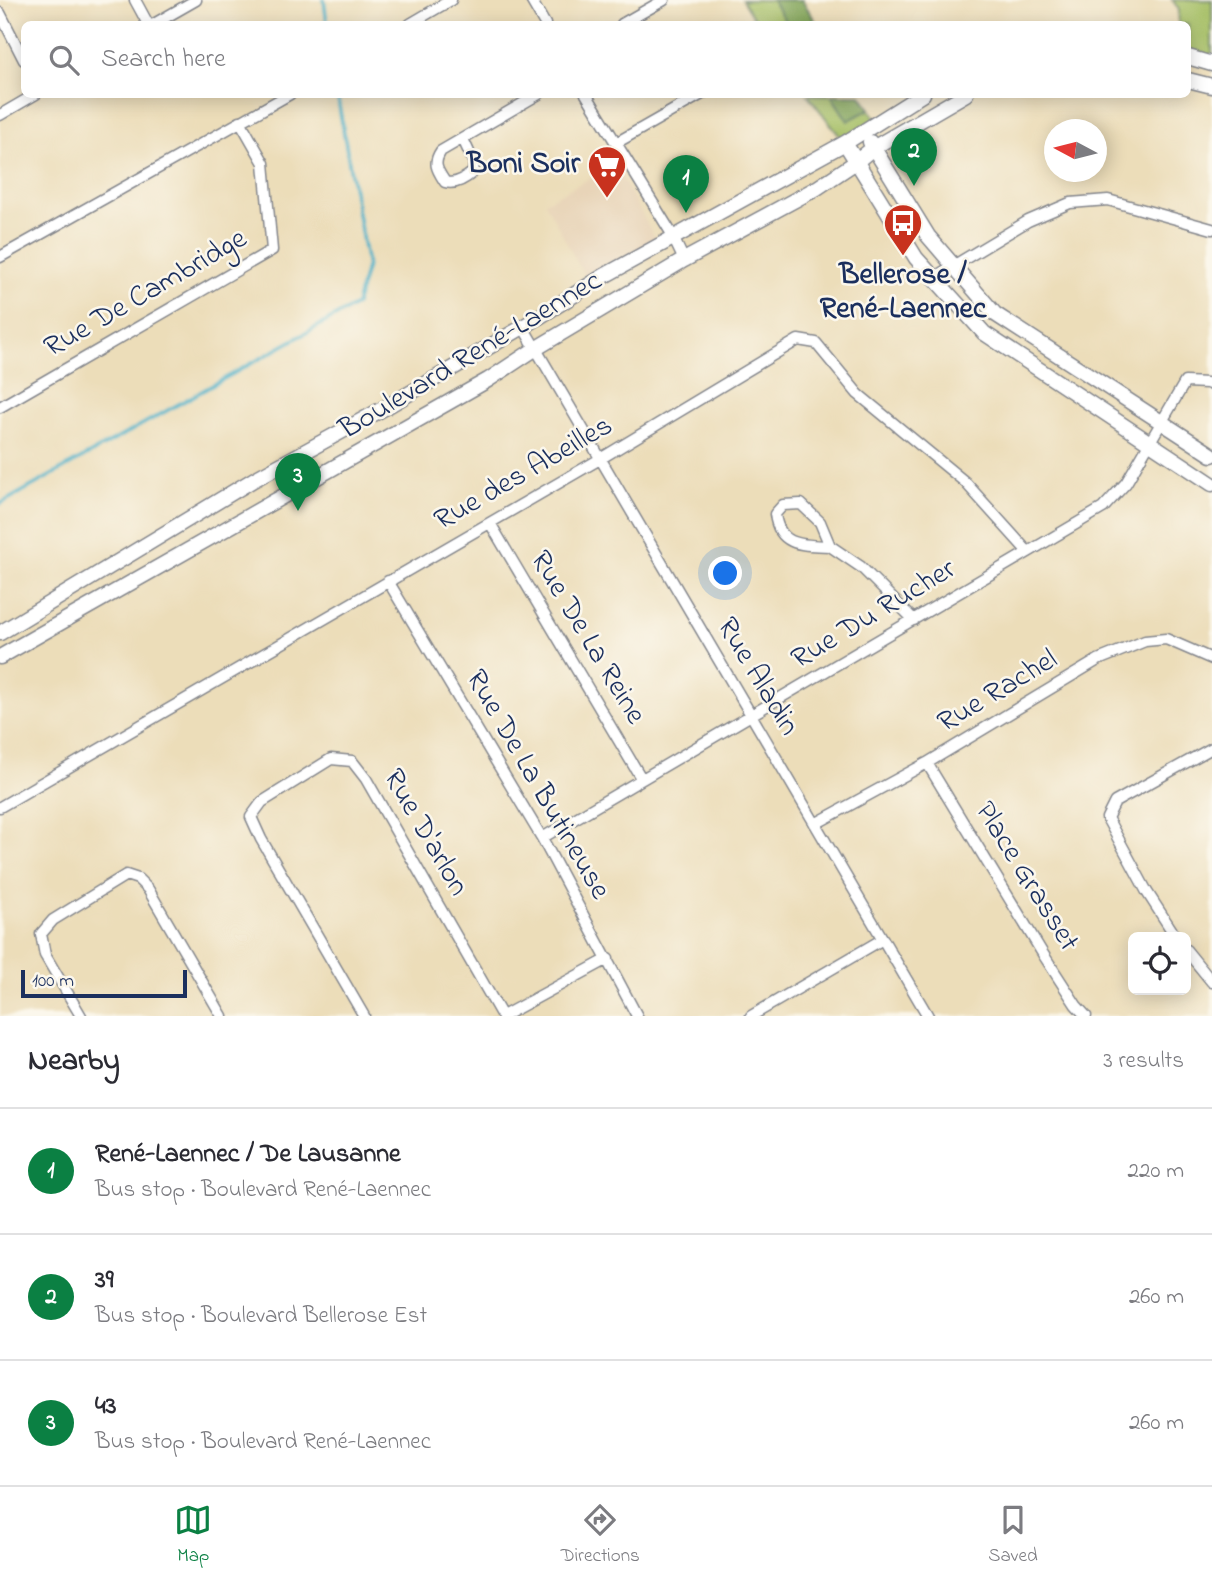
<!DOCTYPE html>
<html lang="en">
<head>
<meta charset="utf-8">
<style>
  :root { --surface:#fff; --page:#f2f2f3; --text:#2b2b33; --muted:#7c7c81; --line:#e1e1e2; --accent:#0b8043 }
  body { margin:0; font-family:"Indie Flower",sans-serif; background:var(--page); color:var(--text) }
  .controls { position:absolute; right:21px; bottom:21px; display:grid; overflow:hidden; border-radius:10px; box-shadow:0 4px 18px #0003 }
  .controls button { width:63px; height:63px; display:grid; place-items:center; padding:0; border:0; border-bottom:2px solid var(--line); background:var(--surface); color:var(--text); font:35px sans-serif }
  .compass { position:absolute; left:1044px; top:119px; width:63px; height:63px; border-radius:50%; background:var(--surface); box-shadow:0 4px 18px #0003; rotate:277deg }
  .scale { position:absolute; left:21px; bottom:18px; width:166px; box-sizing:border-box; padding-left:7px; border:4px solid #1b2f5e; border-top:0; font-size:19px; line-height:24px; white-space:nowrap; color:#1b2f5e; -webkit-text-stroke:5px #fbf7ec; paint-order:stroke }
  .you { position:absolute; left:726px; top:574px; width:24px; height:24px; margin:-18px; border:5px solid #fff; border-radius:50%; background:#1a73e8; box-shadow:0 0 0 10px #1a73e833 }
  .badge { display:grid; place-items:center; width:46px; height:46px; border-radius:50%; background:var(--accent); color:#fff; font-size:23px; font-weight:700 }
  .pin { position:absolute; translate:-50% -58px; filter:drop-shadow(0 2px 4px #0008) }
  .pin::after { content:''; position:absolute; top:37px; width:24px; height:21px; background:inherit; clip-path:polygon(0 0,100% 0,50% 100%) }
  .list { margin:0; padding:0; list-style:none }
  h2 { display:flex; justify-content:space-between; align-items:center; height:91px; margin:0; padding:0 28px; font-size:30px }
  h2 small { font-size:23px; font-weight:400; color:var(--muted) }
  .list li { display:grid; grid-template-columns:46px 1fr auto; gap:21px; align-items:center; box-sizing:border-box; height:126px; padding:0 28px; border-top:2px solid var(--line) }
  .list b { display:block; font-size:26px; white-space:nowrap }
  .list p { margin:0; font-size:23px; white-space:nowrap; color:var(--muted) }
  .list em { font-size:23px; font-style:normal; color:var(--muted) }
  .icon { flex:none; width:38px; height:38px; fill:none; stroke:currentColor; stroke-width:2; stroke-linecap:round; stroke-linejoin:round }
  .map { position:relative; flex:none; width:1212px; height:1016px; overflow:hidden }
  .search { position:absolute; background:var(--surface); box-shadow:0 4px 18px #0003; left:21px; right:21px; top:21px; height:77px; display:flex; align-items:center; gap:18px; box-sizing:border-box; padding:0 24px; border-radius:10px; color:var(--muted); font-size:26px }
  .sheet { height:469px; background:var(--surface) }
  nav { display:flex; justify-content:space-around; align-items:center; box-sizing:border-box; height:98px; border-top:2px solid var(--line); background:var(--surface); font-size:19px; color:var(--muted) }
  nav a { display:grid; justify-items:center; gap:4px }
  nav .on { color:var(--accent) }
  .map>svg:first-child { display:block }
  .built { fill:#e8d4b8 }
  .green { fill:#a4be64; stroke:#607661; stroke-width:2 }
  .forest { fill:#83a55a; stroke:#4f6a5c; stroke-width:2 }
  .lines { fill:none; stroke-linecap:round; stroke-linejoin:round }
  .stream { stroke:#49b0c8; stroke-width:3.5 }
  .minor-casing { stroke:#84868c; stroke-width:13 }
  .tertiary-casing { stroke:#84868c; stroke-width:17 }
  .minor { stroke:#fff; stroke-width:10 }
  .tertiary { stroke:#fff; stroke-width:14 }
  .labels { text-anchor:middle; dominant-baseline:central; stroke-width:5; stroke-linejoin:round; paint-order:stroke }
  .poi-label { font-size:30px; font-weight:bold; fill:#1b2f5e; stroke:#fbf7ec; text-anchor:end }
  .street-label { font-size:30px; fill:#1b2f5e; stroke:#fbf7ec }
</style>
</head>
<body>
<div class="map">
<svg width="1212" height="1016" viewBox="0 0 1212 1016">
  <rect width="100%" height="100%" fill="#fbf7ec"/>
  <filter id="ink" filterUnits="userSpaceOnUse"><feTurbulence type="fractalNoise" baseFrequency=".0143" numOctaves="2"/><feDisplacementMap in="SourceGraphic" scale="14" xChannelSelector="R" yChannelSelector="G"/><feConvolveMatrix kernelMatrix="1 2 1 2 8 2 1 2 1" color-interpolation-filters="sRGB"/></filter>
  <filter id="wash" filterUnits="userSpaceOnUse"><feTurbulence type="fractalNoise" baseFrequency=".00686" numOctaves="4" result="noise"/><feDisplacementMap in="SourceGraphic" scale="28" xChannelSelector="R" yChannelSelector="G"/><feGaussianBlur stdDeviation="1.57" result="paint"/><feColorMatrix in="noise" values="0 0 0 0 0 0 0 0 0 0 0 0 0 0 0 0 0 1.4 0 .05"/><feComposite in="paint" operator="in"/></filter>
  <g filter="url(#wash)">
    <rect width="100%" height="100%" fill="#ecddb9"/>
    <!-- built -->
    <path class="built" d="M615,165L659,245L589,285L545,202Z"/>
    <!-- green -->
    <path class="green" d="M742,0H802L817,24H757Z
      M1172,0H1212V61L1188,57V24H1178L1179,9Z
      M808,95H861L878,122L845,143Z"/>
    <!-- forest -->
    <path class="forest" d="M772,0H802L817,24H787Z
      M831,95H861L870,109L848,121Z"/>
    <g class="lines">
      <!-- stream -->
      <path class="stream" d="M324,0L327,24
        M0,504L356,305L367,265L337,94"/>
    </g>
  </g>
  <g filter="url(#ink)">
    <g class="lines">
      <!-- minor casing -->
      <g class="minor-casing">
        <path id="minor" d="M135,0L148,24
          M531,0L545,24
          M0,13L24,60
          M154,24L196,0
          M410,24L451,0
          M622,24L664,0
          M586,94L670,231L684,260
          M0,115L36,94
          M463,139L474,163L473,172C465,179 455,185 445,182C438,171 432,164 441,151L539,94
          M616,143L702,94
          M0,257L290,94
          M933,278L1028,221L1070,203L1108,200L1212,229
          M523,327L928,1016
          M0,407L272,250L264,163L240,121
          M490,523L641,778
          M830,546C803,545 779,547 775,514L783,505L801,504L820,522L830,546L861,567L914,620
          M388,581L542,838L637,1016
          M927,763L1043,954L1076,1005L1086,1016
          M0,807L600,459L798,340L816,343L858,394L965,482L1028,552
          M815,824L927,763L1098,660L1145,641L1166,639L1212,659
          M542,838L1103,508L1126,483L1185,382L1207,383L1212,385
          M1176,937L1147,892L1107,818L1115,802L1212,748
          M1186,950L1212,982
          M81,1016L45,955L41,934L53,920L126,875L138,879L148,889L222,1016
          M364,1016L261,839L251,817L262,802L331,759L352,761L366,779L502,1016
          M503,1016L608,959
          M751,1016L883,939"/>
      </g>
      <!-- tertiary casing -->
      <g class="tertiary-casing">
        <path id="tertiary" d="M1188,57L1212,64
          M1188,80L1212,86
          M870,142L928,236L995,314L1212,455
          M845,143L916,258L984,333L1212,484
          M0,633L253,480L388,406L523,327L604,276L845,143L923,94
          M0,657L488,380L535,349L684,260L817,188L856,162L873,148L966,94"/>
      </g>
      <!-- minor -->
      <use href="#minor" class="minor"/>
      <!-- tertiary -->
      <use href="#tertiary" class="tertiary"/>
    </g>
  </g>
  <!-- icons -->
  <defs>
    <g id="supermarket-pin" transform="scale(2.0125)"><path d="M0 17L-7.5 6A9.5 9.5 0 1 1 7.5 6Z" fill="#c8321e" stroke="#fbf7ec"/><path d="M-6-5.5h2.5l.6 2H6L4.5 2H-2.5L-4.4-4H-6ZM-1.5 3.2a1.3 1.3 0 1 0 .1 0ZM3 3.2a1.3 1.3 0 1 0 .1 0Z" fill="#fff"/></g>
    <g id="bus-pin" transform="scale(2.0125)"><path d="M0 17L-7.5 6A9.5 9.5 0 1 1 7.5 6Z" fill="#c8321e" stroke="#fbf7ec"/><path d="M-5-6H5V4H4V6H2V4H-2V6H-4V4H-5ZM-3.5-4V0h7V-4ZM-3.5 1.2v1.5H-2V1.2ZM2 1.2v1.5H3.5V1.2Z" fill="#fff"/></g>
  </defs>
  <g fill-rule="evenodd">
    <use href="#supermarket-pin" x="607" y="165"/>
    <use href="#bus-pin" x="903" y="223"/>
  </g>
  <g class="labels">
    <!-- poi labels -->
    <g class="poi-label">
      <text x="580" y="165">Boni Soir</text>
      <text x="903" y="276" text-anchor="middle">Bellerose /<tspan x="903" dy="34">René-Laennec</tspan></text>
    </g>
    <!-- street labels -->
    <g class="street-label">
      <text transform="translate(146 294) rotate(-30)">Rue De Cambridge</text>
      <text transform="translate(471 356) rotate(-31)">Boulevard René-Laennec</text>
      <text transform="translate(524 474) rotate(-30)">Rue des Abeilles</text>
      <text transform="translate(874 615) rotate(-31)">Rue Du Rucher</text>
      <text transform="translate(587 638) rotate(59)">Rue De La Reine</text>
      <text transform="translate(757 677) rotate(59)">Rue Aladin</text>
      <text transform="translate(998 692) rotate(-31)">Rue Rachel</text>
      <text transform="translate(537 785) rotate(60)">Rue De La Butineuse</text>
      <text transform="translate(425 833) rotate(60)">Rue D'arlon</text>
      <text transform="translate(1026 877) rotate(58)">Place Grasset</text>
    </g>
  </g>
</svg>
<div class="controls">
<button><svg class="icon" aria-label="locate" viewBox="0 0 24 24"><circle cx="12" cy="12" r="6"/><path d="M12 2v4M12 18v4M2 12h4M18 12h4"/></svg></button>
</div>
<svg class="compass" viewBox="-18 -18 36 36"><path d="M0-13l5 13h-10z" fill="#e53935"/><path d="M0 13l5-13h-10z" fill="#7c7c81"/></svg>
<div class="scale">100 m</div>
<div class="you"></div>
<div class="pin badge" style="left:686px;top:213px">1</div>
<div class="pin badge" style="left:914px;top:186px">2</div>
<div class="pin badge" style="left:298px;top:511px">3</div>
<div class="search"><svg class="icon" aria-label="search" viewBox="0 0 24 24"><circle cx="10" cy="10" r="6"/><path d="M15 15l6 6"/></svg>Search here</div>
</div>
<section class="sheet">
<h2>Nearby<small>3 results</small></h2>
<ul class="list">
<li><span class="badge">1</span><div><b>René-Laennec / De Lausanne</b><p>Bus stop · Boulevard René-Laennec</p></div><em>220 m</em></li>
<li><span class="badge">2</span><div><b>39</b><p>Bus stop · Boulevard Bellerose Est</p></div><em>260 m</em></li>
<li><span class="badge">3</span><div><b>43</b><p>Bus stop · Boulevard René-Laennec</p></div><em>260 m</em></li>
</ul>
</section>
<nav>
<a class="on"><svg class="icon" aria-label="map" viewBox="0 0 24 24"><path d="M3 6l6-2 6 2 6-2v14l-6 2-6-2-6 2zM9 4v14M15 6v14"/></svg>Map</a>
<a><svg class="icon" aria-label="directions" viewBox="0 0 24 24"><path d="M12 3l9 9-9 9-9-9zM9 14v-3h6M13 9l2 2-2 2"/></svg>Directions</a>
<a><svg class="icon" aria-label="saved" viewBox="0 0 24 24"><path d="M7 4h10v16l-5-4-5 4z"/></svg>Saved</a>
</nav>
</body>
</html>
